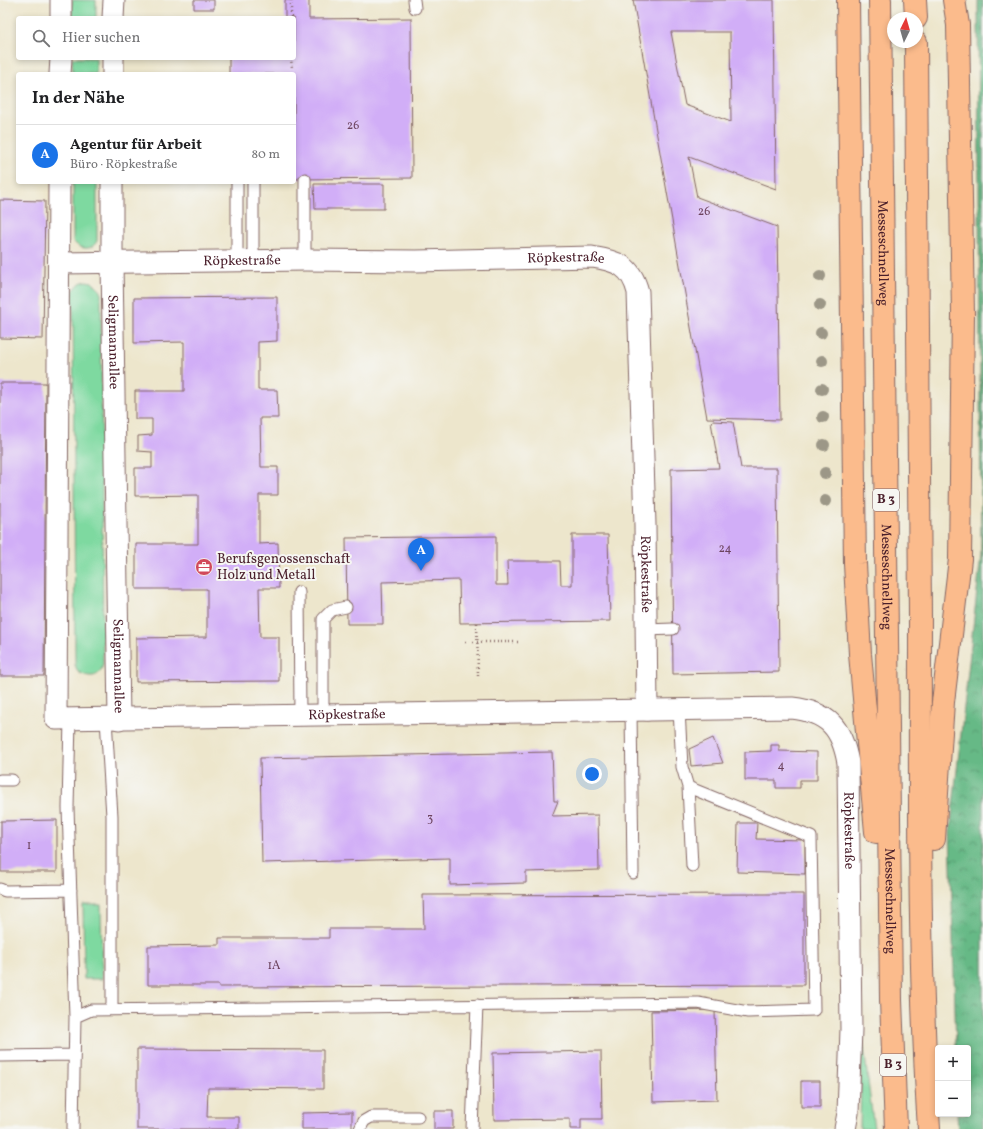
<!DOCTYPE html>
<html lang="de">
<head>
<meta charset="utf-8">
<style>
  :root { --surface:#fff; --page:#f2f2f2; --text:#202124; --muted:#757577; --line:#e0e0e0; --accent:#1a73e8 }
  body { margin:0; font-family:Vollkorn,serif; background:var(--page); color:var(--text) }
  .controls { position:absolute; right:12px; bottom:12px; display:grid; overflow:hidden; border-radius:4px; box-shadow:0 2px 6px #0003 }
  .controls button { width:36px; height:36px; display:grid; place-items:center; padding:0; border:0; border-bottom:1px solid var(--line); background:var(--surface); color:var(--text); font:20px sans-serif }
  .compass { position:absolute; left:887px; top:12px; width:36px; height:36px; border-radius:50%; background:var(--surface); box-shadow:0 2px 6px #0003; rotate:5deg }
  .you { position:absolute; left:592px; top:774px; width:14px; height:14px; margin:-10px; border:3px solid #fff; border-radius:50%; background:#1a73e8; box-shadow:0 0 0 6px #1a73e833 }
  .badge { display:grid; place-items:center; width:26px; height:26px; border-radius:50%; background:var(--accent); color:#fff; font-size:13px; font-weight:700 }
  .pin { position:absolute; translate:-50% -33px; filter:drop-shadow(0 1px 2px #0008) }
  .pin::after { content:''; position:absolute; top:21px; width:14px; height:12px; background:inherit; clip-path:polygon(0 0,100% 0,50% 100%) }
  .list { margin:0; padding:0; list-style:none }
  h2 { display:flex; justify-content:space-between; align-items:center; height:52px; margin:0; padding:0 16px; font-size:17px }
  h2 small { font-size:13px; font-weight:400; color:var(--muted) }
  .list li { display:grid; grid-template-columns:26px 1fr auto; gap:12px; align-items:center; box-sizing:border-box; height:60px; padding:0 16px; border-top:1px solid var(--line) }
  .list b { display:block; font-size:15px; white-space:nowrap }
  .list p { margin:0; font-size:13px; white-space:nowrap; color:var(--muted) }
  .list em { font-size:13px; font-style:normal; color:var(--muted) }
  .icon { flex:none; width:22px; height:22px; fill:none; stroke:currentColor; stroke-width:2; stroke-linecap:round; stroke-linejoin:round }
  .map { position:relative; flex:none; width:983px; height:1129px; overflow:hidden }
  .search { position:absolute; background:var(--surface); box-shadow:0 2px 6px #0003; left:16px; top:16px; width:280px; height:44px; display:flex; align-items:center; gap:10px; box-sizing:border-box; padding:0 14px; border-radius:4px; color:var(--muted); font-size:15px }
  .panel { position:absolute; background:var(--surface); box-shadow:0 2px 6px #0003; left:16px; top:72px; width:280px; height:112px; border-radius:4px }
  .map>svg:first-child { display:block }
  .grass { fill:#7ed9a0; stroke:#647c66 }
  .forest { fill:url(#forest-crowns); stroke:#586c58 }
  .building { fill:#d1aef7; fill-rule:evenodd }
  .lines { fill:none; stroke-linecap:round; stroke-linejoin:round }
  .lane-casing { stroke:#836563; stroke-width:13 }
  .street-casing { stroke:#836563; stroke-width:23 }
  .highway-casing { stroke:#836563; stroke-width:24 }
  .path { stroke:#836563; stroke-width:2.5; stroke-dasharray:1 3; stroke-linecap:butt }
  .lane { stroke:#fff; stroke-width:11 }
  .street { stroke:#fff; stroke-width:21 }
  .highway { stroke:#fbbb8c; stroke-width:22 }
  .tree { fill:#9c9787 }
  .labels { text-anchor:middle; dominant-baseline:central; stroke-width:4; stroke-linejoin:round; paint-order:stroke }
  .number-label { font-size:12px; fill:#6c435e }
  .shield { fill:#f6f6f2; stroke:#7e6067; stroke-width:1 }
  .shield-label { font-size:13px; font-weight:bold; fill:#4a1f2b }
  .street-label { font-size:14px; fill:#4a1f2b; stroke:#f6f6f2 }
  .poi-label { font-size:14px; fill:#4a1f2b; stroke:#f6f6f2; text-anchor:start }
</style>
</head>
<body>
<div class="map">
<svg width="983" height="1129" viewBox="0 0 983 1129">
  <defs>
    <pattern id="forest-crowns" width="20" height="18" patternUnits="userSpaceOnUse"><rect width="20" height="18" fill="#66b986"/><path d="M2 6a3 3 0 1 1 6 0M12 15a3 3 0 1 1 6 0" fill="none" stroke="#56966e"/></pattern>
  </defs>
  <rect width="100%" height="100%" fill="#f6f6f2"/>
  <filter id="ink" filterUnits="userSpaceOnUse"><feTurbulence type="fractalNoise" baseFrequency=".025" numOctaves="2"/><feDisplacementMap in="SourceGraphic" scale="8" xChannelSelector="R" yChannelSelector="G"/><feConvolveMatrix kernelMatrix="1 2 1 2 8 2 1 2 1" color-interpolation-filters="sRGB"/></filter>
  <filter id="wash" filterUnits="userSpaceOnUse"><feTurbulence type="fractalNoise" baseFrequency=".012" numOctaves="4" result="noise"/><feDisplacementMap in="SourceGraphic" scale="16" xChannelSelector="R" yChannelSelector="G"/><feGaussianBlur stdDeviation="0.9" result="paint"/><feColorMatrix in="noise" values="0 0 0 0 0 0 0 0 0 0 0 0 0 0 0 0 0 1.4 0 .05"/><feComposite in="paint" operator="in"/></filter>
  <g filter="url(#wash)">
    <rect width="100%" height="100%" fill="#ede6cc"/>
    <!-- grass -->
    <path class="grass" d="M72,0H96V18H72Z
      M72,58H96V74H73Z
      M73,182H97V241C92,251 80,250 73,241Z
      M86,281L92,282L101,291L103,664C100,679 89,678 78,672L75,665L73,291L80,283Z
      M83,905H101L102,979H84Z
      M862,1032L874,1129H860Z"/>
    <!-- forest -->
    <path class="forest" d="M978,0H983V1129H958L957,1114H968V1048H956L950,832L981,555Z"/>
    <g id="blocks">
      <!-- building -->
      <path class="building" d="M194,0H214V9H194Z
        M285,0H309V19L411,18L412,178L294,179V74H229V58H294V18H285Z
        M633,0H774L776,189L689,157L697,197L777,227L780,420L707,418ZM671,32H730L731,122L685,105Z
        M314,184H384V209H315Z
        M0,200L45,201L43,339L0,338Z
        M277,297V341L258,342V390H277L278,418H260L261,467H278V495H259V544L278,543L279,588H259L260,637H279V681L136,682V638L207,637V589H136V544H198V495L135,496V468H152V452L138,451V436L152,435V419H135V391H184V342L134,343V298Z
        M0,383H46L44,676H0Z
        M712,421L733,422L741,468H777L779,672L673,674L671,469L719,468L711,422Z
        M572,535H608L610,621L460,623L459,580L382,582L383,624H347L346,538L496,536V585H508L507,561H560L561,585H572Z
        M713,738L723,763L691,766L689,749Z
        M771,745H779V751L817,752V780H800V788H776V780H745V752L771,751Z
        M552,752L554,801H558L552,816L598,815L599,870L526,872V883L450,885V858L262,863L260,758Z
        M57,820V872H1V821Z
        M738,823H757L756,839L805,840V874L737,872Z
        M765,894H804V985L219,987V985H148V946L219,945V938H329V929H424L423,895Z
        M715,1010L717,1100L653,1102L651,1011Z
        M137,1049L323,1050V1089L208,1088L207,1117H239V1129H137Z
        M601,1051L602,1119H581V1129H570V1119L494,1120L493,1053Z
        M801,1081H820V1107H801Z
        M434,1111H453V1129H434Z
        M352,1112V1129H302V1113Z"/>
    </g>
  </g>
  <g filter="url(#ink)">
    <use href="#blocks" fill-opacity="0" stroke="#836563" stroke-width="1"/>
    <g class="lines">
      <!-- lane casing -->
      <g class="lane-casing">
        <path id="lane" d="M414,0L415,8
          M305,179V260
          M253,182V261
          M237,261V182
          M299,592L300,716
          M646,630L673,629
          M679,709L682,767L688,787L692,866
          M631,710L633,873
          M323,715V619L332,610L346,607
          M70,719L68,808L75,1017
          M106,719L112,816V1009
          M0,780H12
          M0,889L5,891L71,890
          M0,1056L74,1055
          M73,1129L75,1017L91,1010L698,1003L748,1012L814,1010L811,837L688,787
          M360,1129L364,1121L371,1117H418
          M472,1129L477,1005"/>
      </g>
      <!-- street casing -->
      <g class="street-casing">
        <g id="street">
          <path d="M61,18V0"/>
          <path d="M113,18L114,0"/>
          <path d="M60,74L61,58"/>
          <path d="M113,74V58"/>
          <path id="s1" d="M59,182L56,719L792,708C828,712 842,728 848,763L851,1029L848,1113L845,1129"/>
          <path id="s2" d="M112,182V263L119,719"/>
          <path id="s3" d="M59,263L305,260L416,261L592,257C617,261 631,265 638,292L645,525L647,710"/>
        </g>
      </g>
      <!-- highway casing -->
      <g class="highway-casing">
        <g id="highway">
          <path d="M848,0L855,564L860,654L876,832"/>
          <path id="s4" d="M880,0L891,1000L896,1129"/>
          <path d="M915,0L916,18"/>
          <path d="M916,42C918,233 920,424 920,616C920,787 918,958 929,1129"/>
          <path d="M934,839L943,702L960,559L963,314L958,25L954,0"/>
        </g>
      </g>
      <!-- path -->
      <path class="path" d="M291,0V18
        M291,58L292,68
        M477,623L478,676
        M465,642H518"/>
      <!-- lane -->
      <use href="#lane" class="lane"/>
      <!-- street -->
      <use href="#street" class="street"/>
      <!-- highway -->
      <use href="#highway" class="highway"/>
    </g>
    <!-- trees -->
    <g class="tree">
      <circle cx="820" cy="276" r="6"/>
      <circle cx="820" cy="305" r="6"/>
      <circle cx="821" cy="333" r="6"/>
      <circle cx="822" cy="361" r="6"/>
      <circle cx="822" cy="389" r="6"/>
      <circle cx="823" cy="417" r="6"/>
      <circle cx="824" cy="445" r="6"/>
      <circle cx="825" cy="473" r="6"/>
      <circle cx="825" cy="501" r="6"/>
    </g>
  </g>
  <!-- icons -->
  <defs>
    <g id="office-disc" transform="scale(0.9)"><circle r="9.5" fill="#d1495b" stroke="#f6f6f2"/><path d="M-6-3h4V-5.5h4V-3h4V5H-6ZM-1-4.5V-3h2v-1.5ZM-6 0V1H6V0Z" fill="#fff"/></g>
  </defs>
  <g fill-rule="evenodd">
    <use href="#office-disc" x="204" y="567"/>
  </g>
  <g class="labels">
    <!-- number labels -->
    <g class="number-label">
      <text x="353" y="126">26</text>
      <text x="704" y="212">26</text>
      <text x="725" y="549">24</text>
      <text x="781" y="766">4</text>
      <text x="430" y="819">3</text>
      <text x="29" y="846">1</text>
      <text x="274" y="966">1A</text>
    </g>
    <!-- shield labels -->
    <g class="shield">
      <rect x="873" y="489" width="26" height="22" rx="3"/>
      <rect x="880" y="1054" width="26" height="22" rx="3"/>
    </g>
    <g class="shield-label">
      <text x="886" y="500">B 3</text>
      <text x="893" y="1065">B 3</text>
    </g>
    <!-- street labels -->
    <g class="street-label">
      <text stroke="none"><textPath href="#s4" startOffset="253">Messeschnellweg</textPath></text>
      <text stroke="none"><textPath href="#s3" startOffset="507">Röpkestraße</textPath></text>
      <text stroke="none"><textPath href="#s3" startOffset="183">Röpkestraße</textPath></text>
      <text stroke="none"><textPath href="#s2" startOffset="160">Seligmannallee</textPath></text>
      <text stroke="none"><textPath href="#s3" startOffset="878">Röpkestraße</textPath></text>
      <text stroke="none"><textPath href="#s4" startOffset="577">Messeschnellweg</textPath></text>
      <text stroke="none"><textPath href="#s2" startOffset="484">Seligmannallee</textPath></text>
      <text stroke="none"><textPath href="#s1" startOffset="828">Röpkestraße</textPath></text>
      <text stroke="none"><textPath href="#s1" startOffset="1427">Röpkestraße</textPath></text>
      <text stroke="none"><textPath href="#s4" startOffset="901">Messeschnellweg</textPath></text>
    </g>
    <!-- poi labels -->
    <g class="poi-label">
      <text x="217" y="559">Berufsgenossenschaft<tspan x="217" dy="16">Holz und Metall</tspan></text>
    </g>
  </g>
</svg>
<div class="controls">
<button>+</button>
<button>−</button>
</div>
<svg class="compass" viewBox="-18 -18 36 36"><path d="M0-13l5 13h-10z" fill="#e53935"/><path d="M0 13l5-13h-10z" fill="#757577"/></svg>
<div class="you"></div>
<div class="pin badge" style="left:421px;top:571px">A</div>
<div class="search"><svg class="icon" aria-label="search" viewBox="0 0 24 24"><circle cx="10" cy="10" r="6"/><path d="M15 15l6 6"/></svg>Hier suchen</div>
<section class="panel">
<h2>In der Nähe<small></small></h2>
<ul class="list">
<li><span class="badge">A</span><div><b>Agentur für Arbeit</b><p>Büro · Röpkestraße</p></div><em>80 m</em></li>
</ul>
</section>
</div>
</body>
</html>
